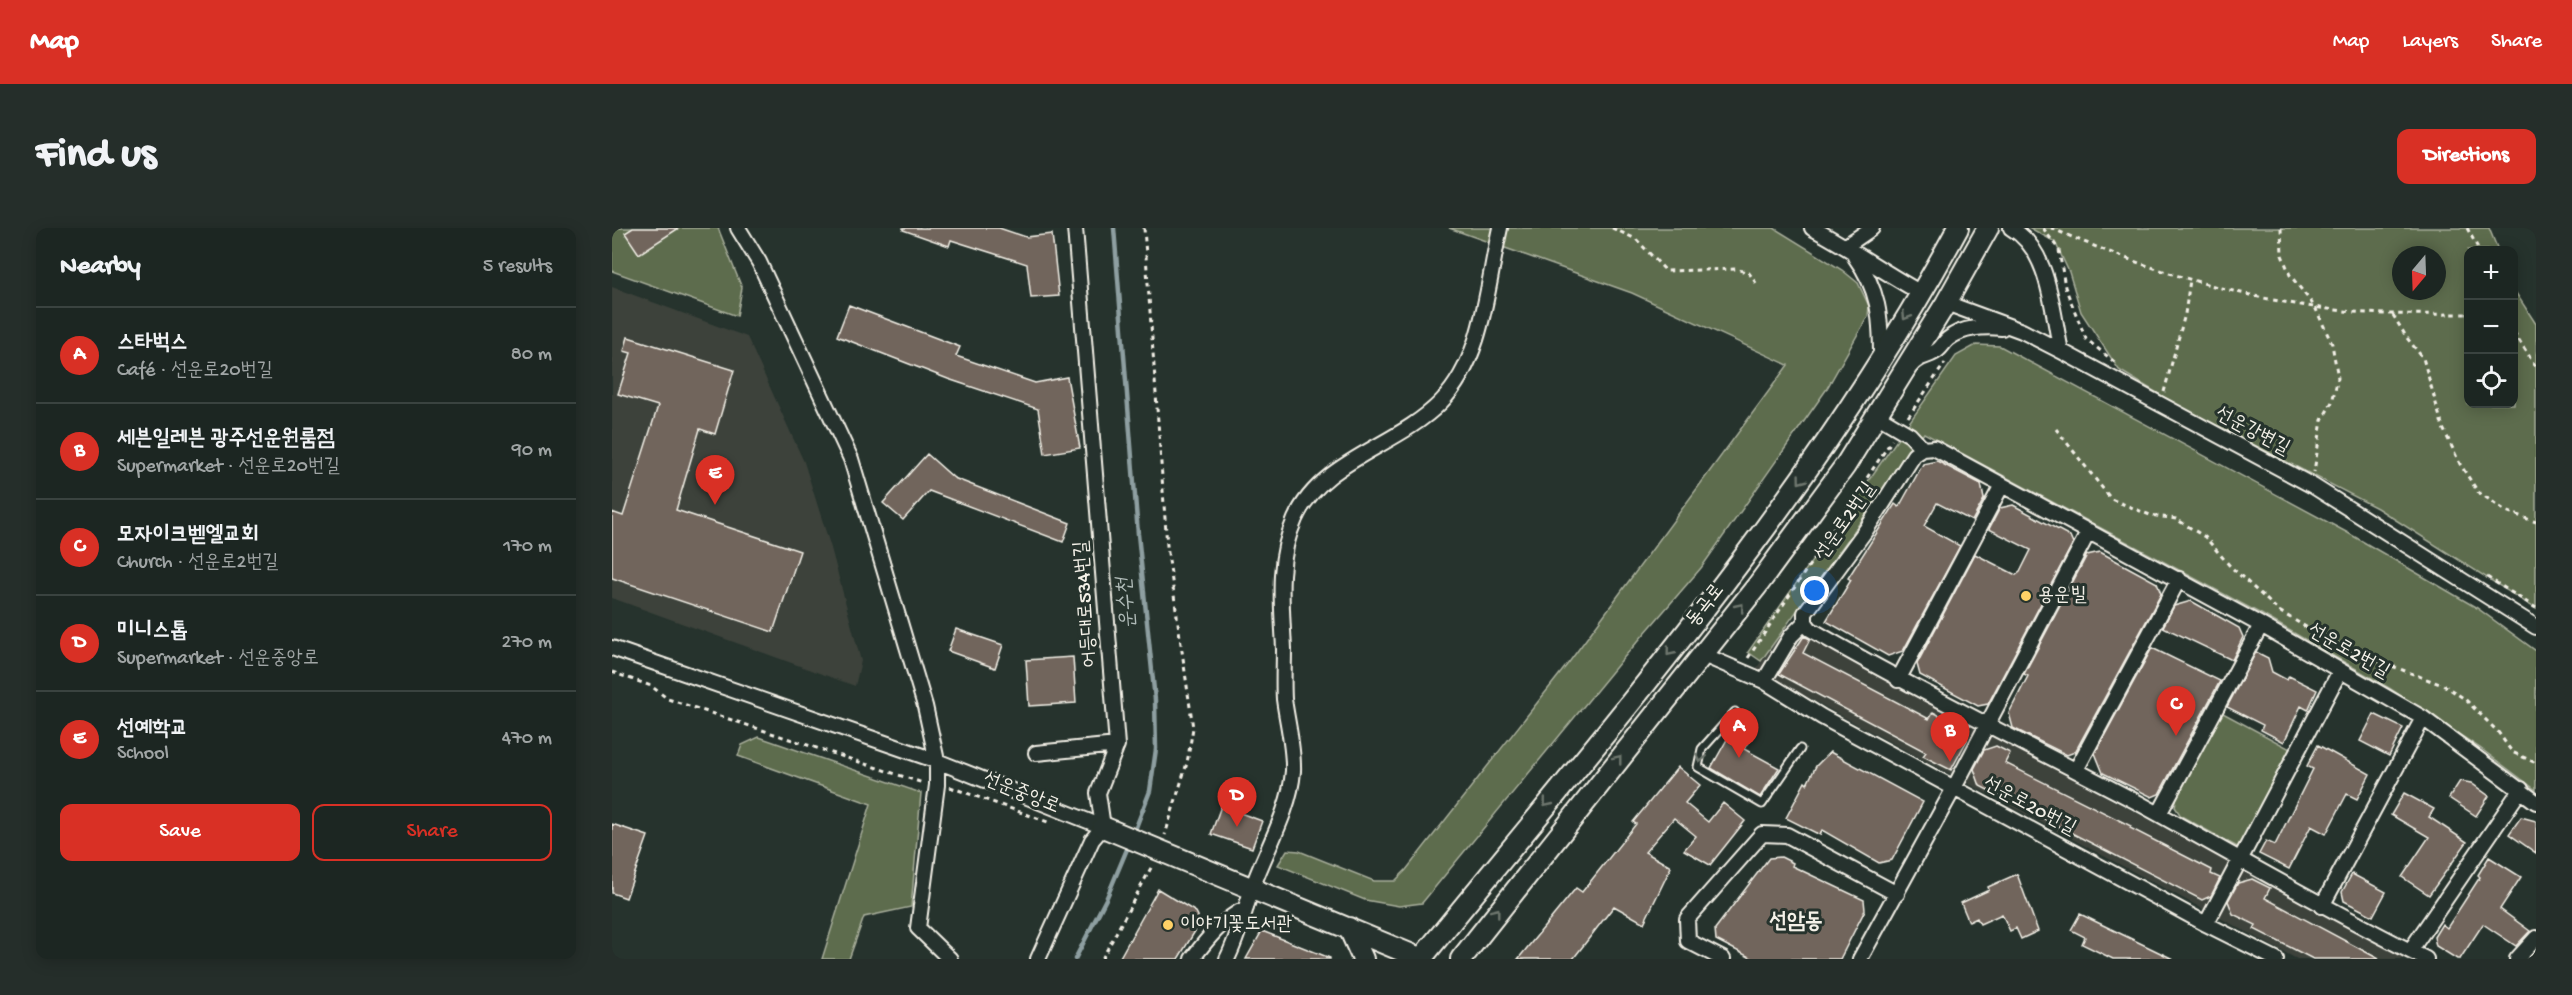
<!DOCTYPE html>
<html lang="en">
<head>
<meta charset="utf-8">
<style>
  :root { --surface:#1c2622; --page:#252e2a; --text:#f1f3f6; --muted:#a0a5a5; --line:#3a4340; --accent:#d93025 }
  body { margin:0; font-family:"Gochi Hand","Poor Story",sans-serif; background:var(--page); color:var(--text) }
  .controls { position:absolute; right:18px; top:18px; display:grid; overflow:hidden; border-radius:12px; box-shadow:0 3px 15px #0003 }
  .controls button { width:54px; height:54px; display:grid; place-items:center; padding:0; border:0; border-bottom:2px solid var(--line); background:var(--surface); color:var(--text); font:30px sans-serif }
  .compass { position:absolute; left:1780px; top:18px; width:54px; height:54px; border-radius:50%; background:var(--surface); box-shadow:0 3px 15px #0003; rotate:199deg }
  .you { position:absolute; left:1203px; top:363px; width:21px; height:21px; margin:-15px; border:4px solid #fff; border-radius:50%; background:#1a73e8; box-shadow:0 0 0 9px #1a73e833 }
  .badge { display:grid; place-items:center; width:39px; height:39px; border-radius:50%; background:var(--accent); color:#fff; font-size:20px; font-weight:700 }
  .pin { position:absolute; translate:-50% -50px; filter:drop-shadow(0 2px 3px #0008) }
  .pin::after { content:''; position:absolute; top:32px; width:21px; height:18px; background:inherit; clip-path:polygon(0 0,100% 0,50% 100%) }
  .list { margin:0; padding:0; list-style:none }
  h2 { display:flex; justify-content:space-between; align-items:center; height:78px; margin:0; padding:0 24px; font-size:26px }
  h2 small { font-size:20px; font-weight:400; color:var(--muted) }
  .list li { display:grid; grid-template-columns:39px 1fr auto; gap:18px; align-items:center; box-sizing:border-box; height:96px; padding:0 24px; border-top:2px solid var(--line) }
  .list b { display:block; font-size:22px; white-space:nowrap }
  .list p { margin:0; font-size:20px; white-space:nowrap; color:var(--muted) }
  .list em { font-size:20px; font-style:normal; color:var(--muted) }
  .actions { display:flex; gap:12px; padding:18px 24px }
  .actions a { flex:1; padding:14px 0; border:2px solid var(--accent); border-radius:12px; text-align:center; font-size:21px; color:var(--accent) }
  .actions .main { background:var(--accent); color:#fff }
  .icon { flex:none; width:33px; height:33px; fill:none; stroke:currentColor; stroke-width:2; stroke-linecap:round; stroke-linejoin:round }
  .map { position:relative; flex:none; width:1924px; height:731px; overflow:hidden; border-radius:12px }
  header { display:flex; align-items:center; gap:36px; box-sizing:border-box; height:84px; padding:0 30px; background:var(--accent); color:#fff }
  header strong { font-size:28px }
  nav { display:flex; gap:33px; margin-inline-start:auto; font-size:21px }
  .intro { display:flex; align-items:center; justify-content:space-between; box-sizing:border-box; height:144px; padding:0 36px }
  h1 { margin:0; font-size:42px }
  .button { padding:15px 27px; border-radius:12px; background:var(--accent); color:#fff; font-size:21px; font-weight:700 }
  main { display:flex; gap:36px; padding:0 36px }
  aside { flex:1; background:var(--surface); border-radius:12px; box-shadow:0 3px 15px #0003 }
  .map>svg:first-child { display:block }
  .built { fill:#3c423b }
  .green { fill:#5d6c4e; stroke:#a8ae9b; stroke-width:1.5; fill-rule:evenodd }
  .lines { fill:none; stroke-linecap:round; stroke-linejoin:round }
  .stream { stroke:#8e9fa1; stroke-width:4.5 }
  .building { fill:#71655c; stroke:#f4f1e8; stroke-width:1.5 }
  .lane-casing { stroke:#f4f1e8; stroke-width:11 }
  .street-casing { stroke:#f4f1e8; stroke-width:18 }
  .secondary-casing { stroke:#f4f1e8; stroke-width:24 }
  .path { stroke:#f4f1e8; stroke-width:3; stroke-dasharray:4.5 4.5; stroke-linecap:butt }
  .lane { stroke:#26332d; stroke-width:7 }
  .street { stroke:#26332d; stroke-width:14 }
  .secondary { stroke:#26332d; stroke-width:20 }
  .oneway { stroke:#6e766e }
  .poi-dot { fill:#ffd166; stroke:#26332d; stroke-width:2 }
  .labels { text-anchor:middle; dominant-baseline:central; stroke-width:6; stroke-linejoin:round; paint-order:stroke }
  .street-label { font-size:20px; fill:#f4f1e8; stroke:#26332d }
  .poi-label { font-size:20px; fill:#f4f1e8; stroke:#26332d; text-anchor:start }
  .water-label { font-size:21px; font-style:italic; fill:#b0bbb8; stroke:#26332d }
  .quarter-label { font-size:22px; font-weight:bold; fill:#f4f1e8; stroke:#26332d }
</style>
</head>
<body>
<header>
<strong>Map</strong>
<nav><a>Map</a><a>Layers</a><a>Share</a></nav>
</header>
<div class="intro"><h1>Find us</h1><a class="button">Directions</a></div>
<main>
<aside>
<h2>Nearby<small>5 results</small></h2>
<ul class="list">
<li><span class="badge">A</span><div><b>스타벅스</b><p>Café · 선운로20번길</p></div><em>80 m</em></li>
<li><span class="badge">B</span><div><b>세븐일레븐 광주선운원룸점</b><p>Supermarket · 선운로20번길</p></div><em>90 m</em></li>
<li><span class="badge">C</span><div><b>모자이크벧엘교회</b><p>Church · 선운로2번길</p></div><em>170 m</em></li>
<li><span class="badge">D</span><div><b>미니스톱</b><p>Supermarket · 선운중앙로</p></div><em>270 m</em></li>
<li><span class="badge">E</span><div><b>선예학교</b><p>School</p></div><em>470 m</em></li>
</ul>
<div class="actions"><a class="main">Save</a><a>Share</a></div>
</aside>
<div class="map">
<svg width="1924" height="731" viewBox="0 0 1924 731">
  <rect width="100%" height="100%" fill="#26332d"/>
  <filter id="ink" filterUnits="userSpaceOnUse"><feTurbulence type="fractalNoise" baseFrequency=".0167" numOctaves="2"/><feDisplacementMap in="SourceGraphic" scale="12" xChannelSelector="R" yChannelSelector="G"/><feConvolveMatrix kernelMatrix="1 2 1 2 8 2 1 2 1" color-interpolation-filters="sRGB"/></filter>
  <g filter="url(#ink)">
    <!-- built -->
    <path class="built" d="M0,59L135,109L192,234L219,320L249,433L243,458L0,370Z
      M1175,396L1313,472L1799,731H1685L1250,499L1144,441Z"/>
    <!-- green -->
    <path class="green" d="M0,0H106L130,60L125,88L0,43Z
      M837,0H1162L1230,42L1246,55L1257,78L1256,88L1214,162L1089,340L1008,434L810,675L787,678L753,672L666,637L675,622L687,623L762,653H783L794,642L958,433L1176,137L1020,65Z
      M1418,0H1877L1886,22H1856V176H1902V62L1924,96V381L1765,280L1570,180L1507,142L1469,84L1457,44L1443,14ZM1789,27H1825V63H1789Z
      M1364,117L1388,118L1736,305L1865,380L1924,423V562L1868,520L1777,460L1649,386L1312,205L1149,433L1136,424L1344,128Z
      M1609,484L1680,522L1627,620L1569,588L1563,579L1565,566Z
      M147,509L309,565L299,679L252,689L237,731H210L259,576L126,528L130,517Z"/>
    <g class="lines">
      <!-- stream -->
      <path class="stream" d="M502,0L526,306L543,472L544,521L538,563L521,607
        M463,731L495,669L518,614"/>
    </g>
    <!-- building -->
    <path class="building" d="M21,0H67L27,26L13,5Z
      M291,0H387L414,9L440,6L447,68L419,70L415,36L339,12L337,18L291,2Z
      M237,77L348,119L344,128L423,155L455,149L468,220L433,226L426,181L336,151L225,108Z
      M16,109L122,142L103,206L88,201L64,282L188,323L161,404L0,350V284L11,288L46,178L6,166L19,125L12,123Z
      M315,226L342,250L458,295L451,314L317,263L291,292L271,275Z
      M1325,233L1369,256L1372,271L1360,293L1325,275L1312,298L1348,318L1291,423L1276,428L1214,393L1239,352L1236,350L1283,276L1287,279L1311,236Z
      M1401,277L1458,308L1461,315L1376,476L1366,478L1308,447L1305,436L1363,326L1404,347L1408,344L1419,322L1377,301L1388,280Z
      M1488,324L1545,355L1549,366L1463,524L1455,527L1401,500L1397,485L1416,448L1412,446L1475,327Z
      M1579,373L1627,400L1631,409L1620,432L1551,399L1562,378Z
      M344,401L391,417L383,440L336,423Z
      M1192,408L1198,411L1191,425L1317,491L1321,484L1353,501L1355,512L1339,542L1311,528L1314,524L1167,446Z
      M1540,420L1608,453L1547,566L1540,569L1491,545L1483,525Z
      M1644,424L1656,430L1660,444L1675,452L1677,448L1705,462L1696,482L1689,478L1672,514L1649,502L1651,497L1615,479Z
      M461,429L464,475L417,478L414,432Z
      M1762,486L1791,500L1777,528L1748,513Z
      M1122,499L1139,509L1132,521L1167,540L1148,569L1099,540Z
      M1706,517L1758,546L1745,571L1735,566L1714,606L1699,598L1677,641L1647,626L1654,613L1663,617L1701,541L1695,538Z
      M1384,518L1398,525L1393,535L1519,598L1518,600L1600,642L1599,646L1608,650L1599,668L1590,672L1368,558L1362,541L1372,522Z
      M1218,524L1311,574L1280,632L1267,635L1210,602L1208,607L1174,590L1193,554L1195,556L1204,538Z
      M1066,539L1088,557L1073,575L1096,594L1111,575L1133,593L1098,637L1072,622L1084,608L1062,590L1033,624L1059,639L1032,695L1002,678L961,731H906L964,660L970,664L1024,596L1021,594Z
      M1848,553L1859,555L1877,568L1864,588L1837,570Z
      M1792,565L1822,581L1817,589L1855,614L1817,667L1790,649L1817,609L1779,587Z
      M609,578L650,593L640,620L599,606Z
      M1909,589L1924,593V625L1897,606Z
      M0,596L36,608L14,670L0,665Z
      M1169,629L1181,635L1180,638L1252,672L1253,682L1228,731H1141L1104,712L1103,701L1157,630Z
      M1877,629L1909,649L1888,681L1918,703L1904,718L1871,696L1848,731H1845L1824,718L1822,709L1830,696L1835,700L1868,649L1866,647Z
      M1405,646L1426,703L1409,711L1404,700L1398,703L1390,686L1368,696L1365,690L1357,694L1349,675L1377,662L1376,659Z
      M1740,646L1774,664L1761,688L1732,673L1730,664Z
      M1640,651L1658,660L1653,670L1767,731H1701L1642,701L1644,697L1621,686L1616,673L1626,655Z
      M546,661L584,684L586,688L585,700L566,731H507Z
      M1468,686L1561,731H1501L1470,716L1473,709L1459,702Z
      M650,703L718,730V731H634Z"/>
    <g class="lines">
      <!-- lane casing -->
      <g class="lane-casing">
        <path id="lane" d="M1123,484L1090,521L1086,539L1150,576L1188,521"/>
      </g>
      <!-- street casing -->
      <g class="street-casing">
        <path id="street" d="M126,0L147,34L239,231L313,478L325,533V557L306,700L338,731
          M463,0L505,517L486,565L491,599
          M1200,0C1238,20 1271,44 1309,65
          M1399,0C1438,22 1440,83 1449,123
          M1234,18L1260,0
          M1243,29C1267,62 1269,89 1269,129
          M1334,75L1410,103L1449,123L1701,258L1924,399
          M1299,138C1307,128 1313,130 1323,124C1329,121 1331,115 1336,111C1350,99 1373,98 1390,100
          M1264,187L1298,207L1311,221
          M0,420L325,533L491,599
          M1089,426L1152,453L1210,489L1342,560L1594,696L1664,731
          M1286,452L1390,257
          M1152,453L1179,408L1193,394
          M424,525L505,517
          M1464,542L1567,351
          M1547,586L1649,397
          M1710,678L1811,490
          M1594,696L1728,443
          M1798,723L1909,561
          M426,731L480,612L491,599
          M580,731C595,711 611,691 634,680
          M615,731C627,707 632,683 641,658C654,621 678,583 681,543C682,520 675,494 672,471C671,454 672,437 672,421C670,377 664,333 683,291C710,231 785,219 829,174C872,130 875,56 888,0
          M1111,731L1076,713L1075,691L1150,606L1175,607L1285,666
          M1248,731L1342,560L1477,303
          M1814,731C1715,682 1620,626 1523,573C1414,516 1304,462 1198,401L1193,394V385L1254,302L1302,227L1311,221L1322,220L1649,397L1811,490L1924,574
          M1905,731L1924,710"/>
      </g>
      <!-- secondary casing -->
      <g class="secondary-casing">
        <path id="secondary" d="M491,599L810,731
          M737,700L751,731
          M809,731C999,497 1202,267 1346,0
          M849,731L1145,358L1233,238L1334,75L1376,0"/>
      </g>
      <!-- path -->
      <path class="path" d="M532,0L555,318L581,500L575,535L553,607
        M1000,0L1024,11L1054,43L1124,41L1137,45L1144,55
        M1431,0L1447,22L1453,59L1474,111L1505,136
        M1439,0C1530,40 1625,70 1724,82C1768,88 1812,86 1856,86
        M1669,0L1670,27L1678,47L1703,79L1720,116L1726,150L1720,174L1710,192L1702,244
        M1855,0L1867,22
        M1781,87L1795,110L1811,130L1831,200L1848,236L1866,264L1894,283L1924,294
        M1902,104L1924,139
        M1552,164L1573,86L1578,52
        M1296,189L1333,135
        M1444,201L1499,271L1538,287L1564,291L1593,309L1618,338L1667,383L1704,405L1748,426L1833,458L1853,471L1886,504L1900,524L1924,535
        M1875,349L1924,380
        M1136,430L1280,212
        M0,444L39,458L56,471L311,555
        M338,559L436,594
        M490,731L540,638"/>
      <!-- lane -->
      <use href="#lane" class="lane"/>
      <!-- street -->
      <use href="#street" class="street"/>
      <!-- secondary -->
      <use href="#secondary" class="secondary"/>
    </g>
    <!-- one-way arrows -->
    <defs><path id="oneway-chevron" d="M-2-3.5L2.5 0L-2 3.5" fill="none" stroke-width="1.6" stroke-linecap="round" stroke-linejoin="round" transform="scale(1.5)"/></defs>
    <g class="oneway">
      <use href="#oneway-chevron" transform="translate(1294 88) rotate(122)"/>
      <use href="#oneway-chevron" transform="translate(1189 252) rotate(127)"/>
      <use href="#oneway-chevron" transform="translate(1128 379) rotate(-51)"/>
      <use href="#oneway-chevron" transform="translate(1058 424) rotate(129)"/>
      <use href="#oneway-chevron" transform="translate(1089 530) rotate(101)"/>
      <use href="#oneway-chevron" transform="translate(1006 531) rotate(-52)"/>
      <use href="#oneway-chevron" transform="translate(935 575) rotate(129)"/>
      <use href="#oneway-chevron" transform="translate(884 684) rotate(-52)"/>
    </g>
  </g>
  <!-- markers -->
  <g class="poi-dot">
    <circle cx="1414" cy="368" r="6"/>
    <circle cx="556" cy="697" r="6"/>
  </g>
  <g class="labels">
    <!-- street labels -->
    <g class="street-label">
      <text transform="translate(1640 204) rotate(28)">선운강변길</text>
      <text transform="translate(1234 294) rotate(-55)">선운로2번길</text>
      <text transform="translate(475 376) rotate(-94)">어등대로534번길</text>
      <text transform="translate(1094 378) rotate(-52)">동곡로</text>
      <text transform="translate(1736 424) rotate(30)">선운로2번길</text>
      <text transform="translate(409 566) rotate(22)">선운중앙로</text>
      <text transform="translate(1417 579) rotate(28)">선운로20번길</text>
    </g>
    <!-- poi labels -->
    <g class="poi-label">
      <text x="1426" y="368">용운빌</text>
      <text x="568" y="697">이야기꽃도서관</text>
    </g>
    <!-- water labels -->
    <g class="water-label">
      <text transform="translate(516 375) rotate(-95)">운수천</text>
    </g>
    <!-- quarter labels -->
    <g class="quarter-label">
      <text x="1184" y="695">선암동</text>
    </g>
  </g>
</svg>
<div class="controls">
<button>+</button>
<button>−</button>
<button><svg class="icon" aria-label="locate" viewBox="0 0 24 24"><circle cx="12" cy="12" r="6"/><path d="M12 2v4M12 18v4M2 12h4M18 12h4"/></svg></button>
</div>
<svg class="compass" viewBox="-18 -18 36 36"><path d="M0-13l5 13h-10z" fill="#e53935"/><path d="M0 13l5-13h-10z" fill="#a0a5a5"/></svg>
<div class="you"></div>
<div class="pin badge" style="left:1127px;top:530px">A</div>
<div class="pin badge" style="left:1338px;top:534px">B</div>
<div class="pin badge" style="left:1564px;top:508px">C</div>
<div class="pin badge" style="left:625px;top:599px">D</div>
<div class="pin badge" style="left:103px;top:277px">E</div>
</div>
</main>
</body>
</html>
